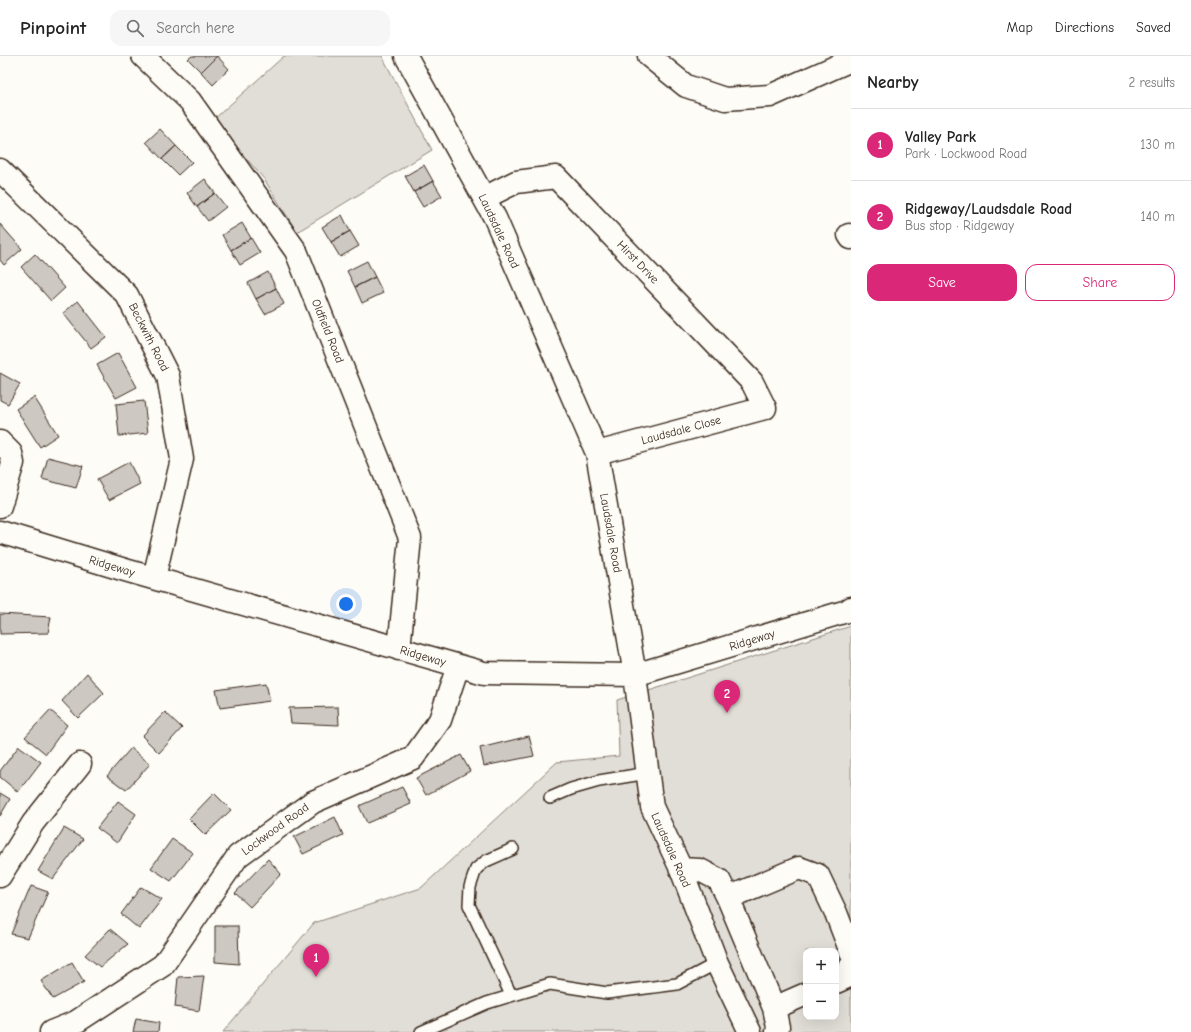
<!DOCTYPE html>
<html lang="en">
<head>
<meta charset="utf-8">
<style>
  :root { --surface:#fff; --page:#f6f6f6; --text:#222; --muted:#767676; --line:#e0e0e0; --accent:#db2777 }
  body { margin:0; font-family:"Comic Neue",sans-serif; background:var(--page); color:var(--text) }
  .controls { position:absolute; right:12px; bottom:12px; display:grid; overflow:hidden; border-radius:8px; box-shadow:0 4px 16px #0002 }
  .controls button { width:36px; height:36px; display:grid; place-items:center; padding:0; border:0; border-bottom:1px solid var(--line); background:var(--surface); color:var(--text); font:20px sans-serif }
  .you { position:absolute; left:346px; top:548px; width:14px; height:14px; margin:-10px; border:3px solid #fff; border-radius:50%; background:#1a73e8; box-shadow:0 0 0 6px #1a73e833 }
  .badge { display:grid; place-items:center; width:26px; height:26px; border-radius:50%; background:var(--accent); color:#fff; font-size:13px; font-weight:700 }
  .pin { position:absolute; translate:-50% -33px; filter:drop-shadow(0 1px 2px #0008) }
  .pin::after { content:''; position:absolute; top:21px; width:14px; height:12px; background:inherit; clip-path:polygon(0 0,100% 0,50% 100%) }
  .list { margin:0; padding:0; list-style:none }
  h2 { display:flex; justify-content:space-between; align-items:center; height:52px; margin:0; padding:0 16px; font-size:17px }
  h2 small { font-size:13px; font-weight:400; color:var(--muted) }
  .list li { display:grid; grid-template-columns:26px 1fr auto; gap:12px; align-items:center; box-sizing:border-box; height:72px; padding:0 16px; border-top:1px solid var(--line) }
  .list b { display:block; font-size:15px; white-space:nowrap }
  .list p { margin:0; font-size:13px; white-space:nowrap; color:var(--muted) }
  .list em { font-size:13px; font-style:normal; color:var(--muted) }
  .actions { display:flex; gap:8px; padding:12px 16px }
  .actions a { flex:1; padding:9px 0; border:1px solid var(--accent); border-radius:12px; text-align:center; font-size:14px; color:var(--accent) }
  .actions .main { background:var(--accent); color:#fff }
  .icon { flex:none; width:22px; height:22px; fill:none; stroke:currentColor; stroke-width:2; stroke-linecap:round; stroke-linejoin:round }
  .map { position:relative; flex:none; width:851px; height:976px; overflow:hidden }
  header { display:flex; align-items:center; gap:24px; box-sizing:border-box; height:56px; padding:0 20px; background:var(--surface); border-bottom:1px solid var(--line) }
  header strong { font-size:19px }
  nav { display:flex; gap:22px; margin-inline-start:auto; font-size:14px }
  .search { width:280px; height:36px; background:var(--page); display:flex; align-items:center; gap:10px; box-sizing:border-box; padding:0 14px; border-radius:12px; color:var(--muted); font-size:15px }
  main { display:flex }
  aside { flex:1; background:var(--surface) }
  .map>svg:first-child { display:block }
  .green { fill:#e1ded7; stroke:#8e847a; fill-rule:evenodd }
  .building { fill:#cdc8c2; stroke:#3b2a1e }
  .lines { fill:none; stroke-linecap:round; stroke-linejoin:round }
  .service-casing { stroke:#3b2a1e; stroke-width:14 }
  .minor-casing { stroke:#3b2a1e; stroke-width:25 }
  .service { stroke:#fdfcf7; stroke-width:11 }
  .minor { stroke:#fdfcf7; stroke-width:22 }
  .labels { text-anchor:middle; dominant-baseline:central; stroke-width:3; stroke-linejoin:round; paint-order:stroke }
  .street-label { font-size:12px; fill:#3b2a1e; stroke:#fdfcf7 }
</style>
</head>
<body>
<header>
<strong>Pinpoint</strong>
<div class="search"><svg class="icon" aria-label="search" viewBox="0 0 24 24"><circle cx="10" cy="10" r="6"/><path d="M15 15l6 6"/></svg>Search here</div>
<nav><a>Map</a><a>Directions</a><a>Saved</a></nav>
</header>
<main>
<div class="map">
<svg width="851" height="976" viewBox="0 0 851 976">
  <rect width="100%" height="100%" fill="#fdfcf7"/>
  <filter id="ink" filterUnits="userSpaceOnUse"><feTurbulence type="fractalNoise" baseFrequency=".025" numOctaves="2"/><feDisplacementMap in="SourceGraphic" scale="8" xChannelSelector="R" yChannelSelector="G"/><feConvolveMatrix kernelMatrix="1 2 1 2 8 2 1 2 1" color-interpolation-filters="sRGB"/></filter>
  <g filter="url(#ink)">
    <!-- green -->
    <path class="green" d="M284,0H382L432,94L297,176L264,123L213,64Z
      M851,570V976H223L314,867L421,832L557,706L619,700L617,644ZM806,895H836V961H806Z"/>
    <!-- building -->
    <path class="building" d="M192,0H217L201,16L188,3Z
      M217,0L229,13L213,29L201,16Z
      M160,73L176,90L162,103L146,86Z
      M176,90L192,106L178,119L162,103Z
      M424,109L433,125L414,136L405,120Z
      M205,123L215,137L197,151L187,137Z
      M433,125L442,140L423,151L414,136Z
      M215,137L226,151L208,165L197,151Z
      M342,159L350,175L331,186L322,171Z
      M242,167L251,182L231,194L222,179Z
      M0,168L22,193L4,209L0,204Z
      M350,175L359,190L340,201L331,186Z
      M251,182L260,197L240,209L231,194Z
      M35,198L65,232L51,245L21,211Z
      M367,205L375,221L355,231L347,215Z
      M268,216L276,232L256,243L248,227Z
      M375,221L383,237L362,247L355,231Z
      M276,232L284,248L265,258L256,243Z
      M78,245L106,281L91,292L63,257Z
      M118,297L137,331L116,342L97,309Z
      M0,317L20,328L8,348L0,344Z
      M34,341L58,379L40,391L16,353Z
      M144,345L148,377L119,380L116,348Z
      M48,401L83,410L76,432L42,423Z
      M129,406L140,428L109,444L97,423Z
      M0,558L51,561L48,577L0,578Z
      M87,617L104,637L78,662L62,645Z
      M266,627L270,645L220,652L216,634Z
      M338,651L339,669L291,667L289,652Z
      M50,654L67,669L46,698L25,681Z
      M165,656L182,672L159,697L142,680Z
      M529,680L534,700L484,710L480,692Z
      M19,690L41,706L18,736L0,721V715Z
      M131,692L150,708L126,734L107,720Z
      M461,699L470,715L426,739L416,722Z
      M402,731L411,748L367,767L359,750Z
      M0,737L10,743L0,760Z
      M214,737L231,754L205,779L189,763Z
      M118,745L136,758L117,787L97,772Z
      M335,761L343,779L303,798L294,781Z
      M64,772L83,783L53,823L38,815Z
      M172,783L193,797L171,825L151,812Z
      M268,803L281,818L250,851L235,837Z
      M31,830L48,836L28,882L11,878Z
      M141,831L162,843L139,873L121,858Z
      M215,870H238L239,908L215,906Z
      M110,873L128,888L100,911L85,899Z
      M72,906L84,926L53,943L41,925Z
      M204,920L199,955L175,951L178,921Z
      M136,963L159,967L158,976H133Z"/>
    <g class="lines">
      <!-- service casing -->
      <g class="service-casing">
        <path id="service" d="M550,742L571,733L599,725L648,717
          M511,939L469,849L470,831L476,813L486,805L513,793
          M421,976L487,947L550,928L607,937L677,928L717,907"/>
      </g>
      <!-- minor casing -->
      <g class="minor-casing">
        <path id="minor" d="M143,0L190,45L296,195L410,482L399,593
          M406,0L495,162L597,397L635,619L652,751L681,813L717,907L750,976
          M649,0L686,30L725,43L770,40L851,4
          M0,114L127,239L168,320L182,403L154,522
          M484,142L516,126L556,121L752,326L765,352L597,397
          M849,179L851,182
          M0,386L11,397L13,407L0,450
          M0,476L125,514L484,617L635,619L847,555L851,552
          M681,813L700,814L719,824L728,842L774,952L778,971L777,976
          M0,820L33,767L80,708
          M728,842L799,812L818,819L836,857L851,896
          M836,926L847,921L851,909
          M774,952L806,938
          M51,976L76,966L163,909L238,800L313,746L413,702L440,664L458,610"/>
      </g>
      <!-- service -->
      <use href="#service" class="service"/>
      <!-- minor -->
      <use href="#minor" class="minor"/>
    </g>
  </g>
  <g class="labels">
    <!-- street labels -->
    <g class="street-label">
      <text transform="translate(499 175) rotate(65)">Laudsdale Road</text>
      <text transform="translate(638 206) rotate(46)">Hirst Drive</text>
      <text transform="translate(328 275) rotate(68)">Oldfield Road</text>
      <text transform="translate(149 281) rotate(63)">Beckwith Road</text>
      <text transform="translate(681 374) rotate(-15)">Laudsdale Close</text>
      <text transform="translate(611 477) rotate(80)">Laudsdale Road</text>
      <text transform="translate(112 510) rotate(17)">Ridgeway</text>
      <text transform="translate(752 584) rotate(-17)">Ridgeway</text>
      <text transform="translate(423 600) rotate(16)">Ridgeway</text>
      <text transform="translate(275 773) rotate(-36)">Lockwood Road</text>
      <text transform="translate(671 794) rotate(66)">Laudsdale Road</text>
    </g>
  </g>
</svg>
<div class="controls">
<button>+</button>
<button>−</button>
</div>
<div class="you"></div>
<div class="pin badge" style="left:316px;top:921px">1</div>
<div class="pin badge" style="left:727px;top:657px">2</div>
</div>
<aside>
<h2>Nearby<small>2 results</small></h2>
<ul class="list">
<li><span class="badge">1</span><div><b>Valley Park</b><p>Park · Lockwood Road</p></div><em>130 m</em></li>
<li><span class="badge">2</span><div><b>Ridgeway/Laudsdale Road</b><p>Bus stop · Ridgeway</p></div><em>140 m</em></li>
</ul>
<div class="actions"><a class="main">Save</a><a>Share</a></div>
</aside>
</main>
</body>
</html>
